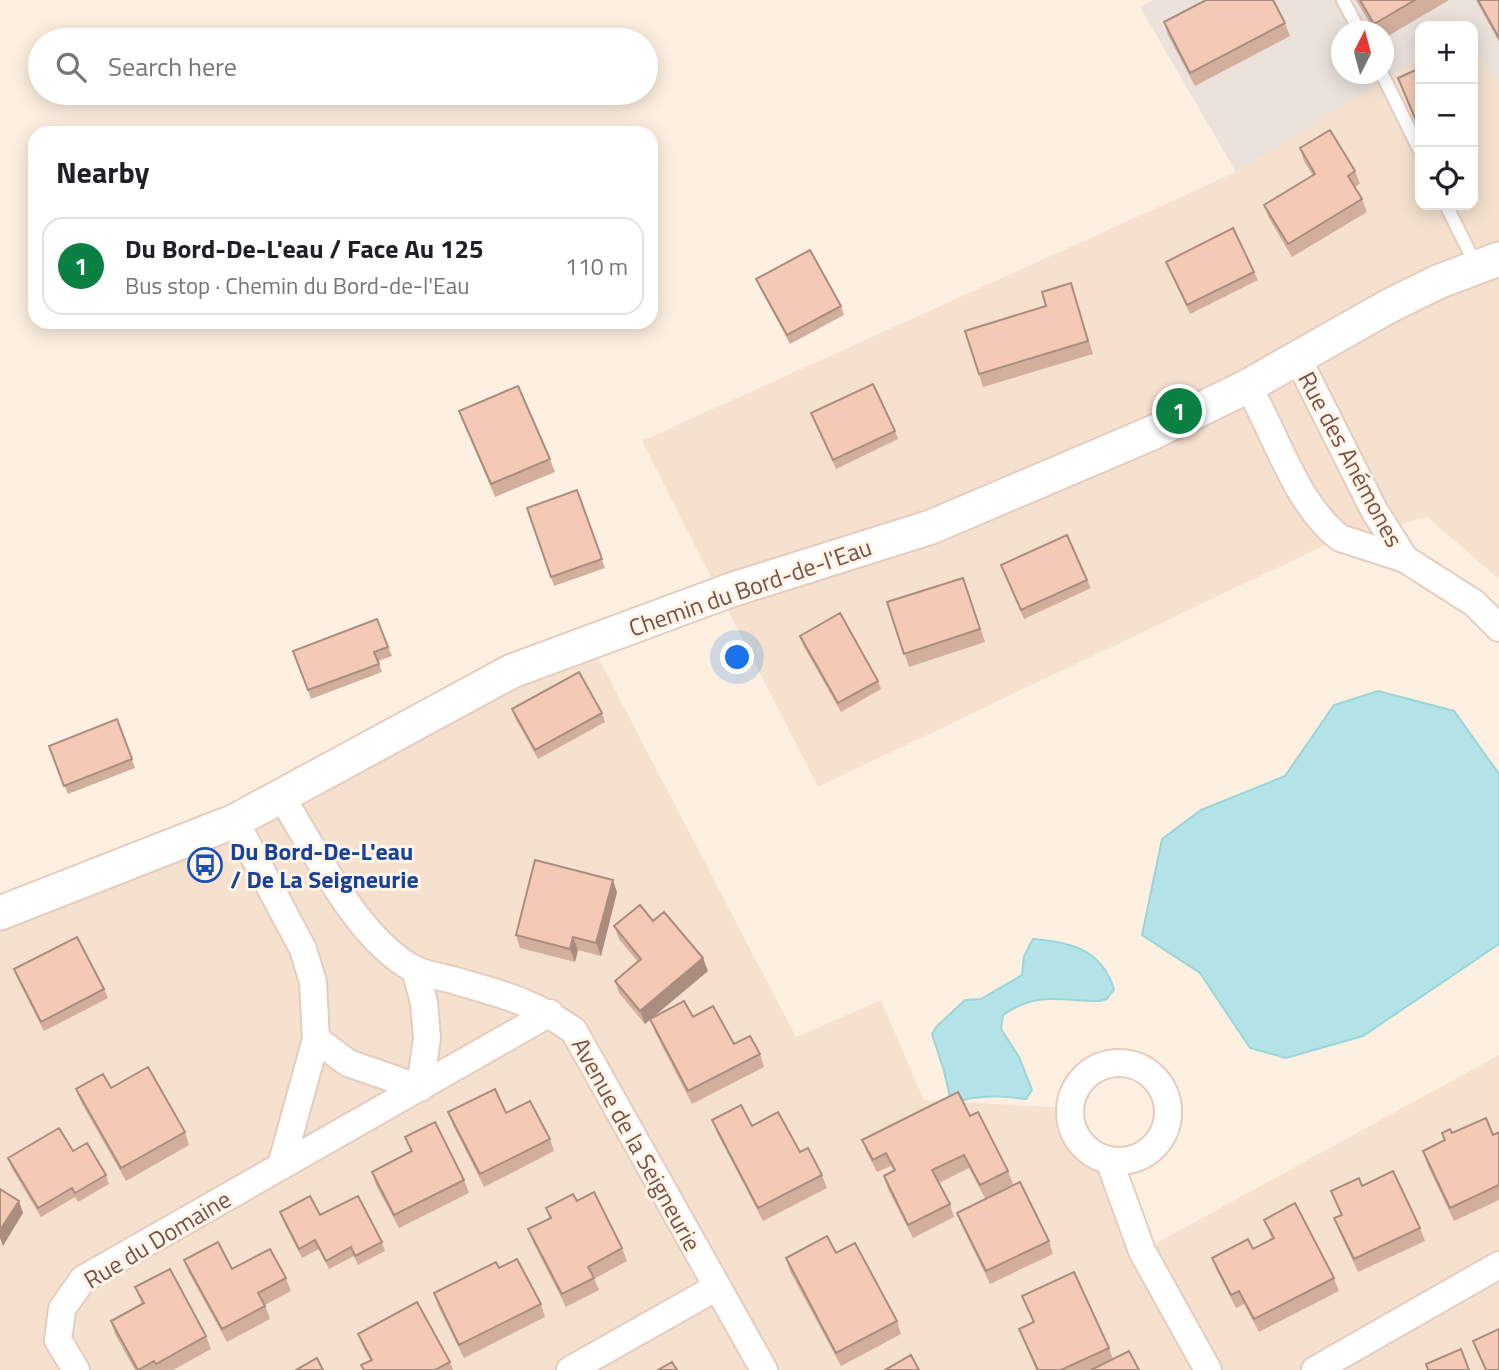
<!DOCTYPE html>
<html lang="en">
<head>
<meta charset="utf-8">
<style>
  :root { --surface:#fff; --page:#f2f2f2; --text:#202124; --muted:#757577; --line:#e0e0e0; --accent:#0b8043 }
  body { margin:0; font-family:"Titillium Web",sans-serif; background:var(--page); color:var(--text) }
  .controls { position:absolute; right:21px; top:21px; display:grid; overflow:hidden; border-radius:14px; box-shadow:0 4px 18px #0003 }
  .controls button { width:63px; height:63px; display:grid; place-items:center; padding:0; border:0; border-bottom:2px solid var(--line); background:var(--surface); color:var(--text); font:35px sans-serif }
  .compass { position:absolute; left:1331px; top:21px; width:63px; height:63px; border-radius:50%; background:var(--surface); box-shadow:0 4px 18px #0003; rotate:6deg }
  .you { position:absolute; left:738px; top:658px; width:24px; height:24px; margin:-18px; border:5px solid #fff; border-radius:50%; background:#1a73e8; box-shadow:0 0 0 10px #1a73e833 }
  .badge { display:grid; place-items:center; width:46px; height:46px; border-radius:50%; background:var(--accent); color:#fff; font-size:23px; font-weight:700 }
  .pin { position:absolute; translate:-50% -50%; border:4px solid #fff; box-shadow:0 2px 7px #0006 }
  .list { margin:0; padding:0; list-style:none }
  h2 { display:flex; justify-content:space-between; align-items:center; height:91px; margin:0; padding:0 28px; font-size:30px }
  h2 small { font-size:23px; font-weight:400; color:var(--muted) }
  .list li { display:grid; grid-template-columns:46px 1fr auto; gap:21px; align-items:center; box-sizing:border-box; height:98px; margin:0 14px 14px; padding:0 14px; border:2px solid var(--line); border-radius:21px }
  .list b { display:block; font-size:26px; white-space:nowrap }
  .list p { margin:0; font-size:23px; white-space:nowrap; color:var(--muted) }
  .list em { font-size:23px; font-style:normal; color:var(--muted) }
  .icon { flex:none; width:38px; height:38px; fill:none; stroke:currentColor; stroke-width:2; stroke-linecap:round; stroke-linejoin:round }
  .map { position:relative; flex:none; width:1499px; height:1370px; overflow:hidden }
  .search { position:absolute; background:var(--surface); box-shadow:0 4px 18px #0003; left:28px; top:28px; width:630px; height:77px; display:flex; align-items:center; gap:18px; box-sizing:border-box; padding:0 24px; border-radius:38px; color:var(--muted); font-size:26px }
  .panel { position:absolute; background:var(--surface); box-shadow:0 4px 18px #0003; left:28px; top:126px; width:630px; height:203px; border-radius:21px }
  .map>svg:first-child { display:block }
  .residential { fill:#f5e1ce }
  .industrial { fill:#ebe2dc; fill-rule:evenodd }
  .water { fill:#b4e4e7; stroke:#9ad5da; stroke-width:2 }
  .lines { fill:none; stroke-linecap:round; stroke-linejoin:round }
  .service-casing { stroke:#e4cdbf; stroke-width:16 }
  .minor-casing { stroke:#e4cdbf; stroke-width:30 }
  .tertiary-casing { stroke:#e4cdbf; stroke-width:37 }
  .service { stroke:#fff; stroke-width:12 }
  .minor { stroke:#fff; stroke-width:26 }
  .tertiary { stroke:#fff; stroke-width:33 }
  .wall { fill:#d2ae9d }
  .shaded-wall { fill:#ab8d7f }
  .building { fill:#f4cab6; stroke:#ab8d7f; stroke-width:2 }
  .labels { text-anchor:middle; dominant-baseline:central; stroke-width:6; stroke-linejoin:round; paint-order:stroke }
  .street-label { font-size:24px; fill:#755346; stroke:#fff4e7 }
  .transit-label { font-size:24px; font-weight:bold; fill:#164399; stroke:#fff4e7; text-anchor:start }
</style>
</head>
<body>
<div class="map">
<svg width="1499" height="1370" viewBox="0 0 1499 1370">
  <rect width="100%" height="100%" fill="#fdf0e0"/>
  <!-- residential -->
  <path class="residential" d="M1473,50L1499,84V579L1427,517L1325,545L818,787L642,441L1236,172L1420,58V205H1473Z
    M590,642L796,1037L881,1000L924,1100L1070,1108L1087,1149L1097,1156L1142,1251L1499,1055V1370H0V913Z"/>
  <!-- industrial -->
  <path class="industrial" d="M1154,0H1499V84L1473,50V26H1420V58L1236,172L1140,7ZM1342,32H1384V74H1342Z"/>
  <!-- water -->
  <path class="water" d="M1378,691L1454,711L1499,774V944L1363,1036L1286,1058L1250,1048L1200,973L1142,935L1162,839L1201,810L1285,776L1334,705Z
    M1033,939C1071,942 1101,949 1114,989L1107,999L1100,1001C1062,1001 1036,991 1003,1015L1001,1029L1019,1057L1032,1090L1026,1099C1009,1097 991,1095 973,1098C965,1099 960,1103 951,1101L944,1071L932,1034L937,1026L965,1000L981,999L1022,975L1024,956Z"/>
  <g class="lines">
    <!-- service casing -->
    <g class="service-casing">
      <path id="service" d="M1343,0L1360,32
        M1382,74L1420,151
        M1446,205L1477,267"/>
    </g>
    <!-- minor casing -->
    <g class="minor-casing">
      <path id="minor" d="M1297,357L1374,510L1405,559
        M1248,386C1276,434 1295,503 1340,538L1405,559L1474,603L1499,628
        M281,796C314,849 358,940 414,969C426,975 443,977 456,981C501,994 535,1002 574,1031L764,1370
        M235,821L303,949L313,982L316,1039L281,1166
        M415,969L424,1003L427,1038L420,1088
        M316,1039L348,1063L420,1088
        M1070 1112a49 49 0 1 1 98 0a49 49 0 1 1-98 0Z
        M1109,1160L1142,1251L1208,1370
        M76,1370L58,1340L62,1309L83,1279L550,1013
        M570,1370L717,1287
        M1315,1370L1499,1265"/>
    </g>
    <!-- tertiary casing -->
    <g class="tertiary-casing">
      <path id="tertiary" d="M0,913L235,821L512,671L731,590L931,527L1152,433L1248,386L1389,306L1440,281L1499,259"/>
    </g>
    <!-- service -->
    <use href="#service" class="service"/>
    <!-- minor -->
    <use href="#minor" class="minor"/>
    <!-- tertiary -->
    <use href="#tertiary" class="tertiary"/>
  </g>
  <!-- wall -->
  <path class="wall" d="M1356,0H1449L1383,39V32H1375Z
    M1476,0H1499V42Z
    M1164,22L1285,23L1290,36L1195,86L1168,35Z
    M1473,140L1477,152L1473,154Z
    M1300,148L1355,171L1360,184L1355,187L1362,199L1367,212L1292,257L1269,218L1264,205L1313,176L1304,161Z
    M1166,262L1254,272L1258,280L1190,314Z
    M756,279L841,306L844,315L790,344L760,288Z
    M1075,296L1093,354L983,387L979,374Z
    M459,411L550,459L555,472L495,497Z
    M811,413L895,431L898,439L836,469Z
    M577,490L605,568L554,586L527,508Z
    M1001,565L1087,580L1091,588L1024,619Z
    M963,578L985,642L909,667L887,602Z
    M377,619L392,656L378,661L382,672L311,699L293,651Z
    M800,636L878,681L881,689L841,712L803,645Z
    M512,709L602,713L605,722L538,759L515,718Z
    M117,719L135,768L68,794L49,746Z
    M617,892L601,956L578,950L575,962L520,948L516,935Z
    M653,921L708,971L651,1018L693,1017L734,1044L760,1054L764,1067L692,1104L655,1032L650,1019L645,1024L619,993L615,981L638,962L619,939L614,926Z
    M14,969L104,989L108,998L44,1031L17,978Z
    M111,1088L185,1132L189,1145L126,1181L81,1102L76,1089Z
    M448,1112L506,1113L550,1139L554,1151L484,1187L453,1125Z
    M970,1116L1008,1171L1013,1184L985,1198L969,1168L939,1183L950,1204L954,1217L913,1238L888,1189L884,1176L894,1171L891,1166L877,1172L867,1153L862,1140Z
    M712,1120L752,1126L822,1175L827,1188L763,1221L717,1133Z
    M1499,1132V1200L1454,1221L1427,1164L1423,1151L1445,1140L1442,1133L1493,1135Z
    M405,1137L464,1180L469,1193L399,1228L376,1185L372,1172L411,1152Z
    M73,1151L106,1175L109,1184L78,1202L75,1197L41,1217L11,1167L8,1158Z
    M1362,1186L1420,1228L1425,1241L1358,1272L1339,1231L1334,1218L1341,1215L1331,1191Z
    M577,1201L622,1248L627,1261L594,1279L599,1290L566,1307L533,1242L528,1229L550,1218L546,1208Z
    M280,1212L320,1215L382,1242L385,1251L358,1265L354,1256L329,1269L319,1249L302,1258L283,1221Z
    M957,1213L1049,1241L1053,1254L990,1284L962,1226Z
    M1264,1220L1334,1278L1339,1291L1259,1332L1244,1304L1236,1308L1217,1271L1212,1258L1253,1249L1272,1239Z
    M836,1253L897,1321L901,1334L841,1366L790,1271L786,1258Z
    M184,1260L286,1278L291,1291L265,1305L270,1319L227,1342L189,1273Z
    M499,1268L541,1304L545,1317L464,1358L438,1306L434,1293Z
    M135,1287L206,1336L211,1349L173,1370H135L115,1334L111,1321L142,1304Z
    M1022,1296L1109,1348L1113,1359L1139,1370H1036L1019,1329L1033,1322Z
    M358,1334L450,1362L453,1370H363L361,1365L370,1360L363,1347Z"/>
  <!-- shaded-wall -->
  <path class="shaded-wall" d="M613,880L617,892L601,956L596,943Z
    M573,937L578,950L575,962L570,949Z
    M703,958L708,971L645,1024L640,1011Z
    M19,1201L23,1213L3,1246L0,1238V1230Z"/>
  <!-- building -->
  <path class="building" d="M1206,0H1273L1285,23L1190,73L1164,22Z
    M1360,0H1415L1374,24Z
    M1478,0H1499V38Z
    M1420,68V130L1398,78Z
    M1330,130L1355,171L1348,176L1362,199L1288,244L1264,205L1315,174L1300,148Z
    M1233,228L1254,272L1187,305L1166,262Z
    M810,250L841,306L787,335L756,279Z
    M1071,283L1088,341L979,374L965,331L1046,306L1042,292Z
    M873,384L895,431L833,460L811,413Z
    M518,386L550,459L491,484L459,411Z
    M577,490L602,559L551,577L527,508Z
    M1067,535L1087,580L1021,610L1001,565Z
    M963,578L980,629L904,654L887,602Z
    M840,613L878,681L838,703L800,636Z
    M377,619L388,647L374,652L379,664L308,690L293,651Z
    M579,672L602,713L535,750L512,709Z
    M117,719L132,759L64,786L49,746Z
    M535,860L613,880L596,943L573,937L570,949L516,935Z
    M640,905L653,921L664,912L703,958L640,1011L615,981L641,959L614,926Z
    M77,937L104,989L41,1022L14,969Z
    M684,1001L693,1017L713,1006L734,1044L750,1036L760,1054L688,1091L650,1019Z
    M148,1067L185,1132L121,1168L76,1089L103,1074L111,1088Z
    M495,1089L506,1113L530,1101L550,1139L480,1174L448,1112Z
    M958,1092L970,1116L978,1112L1008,1171L980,1185L964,1155L932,1170L950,1204L908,1225L884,1176L895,1170L886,1153L873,1160L862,1140Z
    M741,1105L752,1126L778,1112L800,1152L808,1148L822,1175L758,1208L712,1120Z
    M1486,1118L1493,1135L1499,1132V1185L1450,1208L1423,1151L1445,1140L1442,1133L1450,1129L1452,1133Z
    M435,1122L464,1180L394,1215L372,1172L412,1151L405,1137Z
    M59,1128L73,1151L87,1143L106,1175L75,1193L72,1188L38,1208L8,1158Z
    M1393,1171L1420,1228L1354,1259L1334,1218L1342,1215L1331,1191L1359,1178L1362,1186Z
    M1020,1182L1049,1241L986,1271L957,1213Z
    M0,1189L19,1201L0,1230Z
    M594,1192L622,1248L588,1267L594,1278L562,1294L528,1229L551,1218L546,1208L573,1194L577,1201Z
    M310,1196L320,1215L358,1196L382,1242L355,1256L351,1247L326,1261L315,1240L299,1249L280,1212Z
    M1295,1203L1334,1278L1254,1319L1239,1291L1231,1295L1212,1258L1248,1239L1253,1249L1274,1238L1264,1220Z
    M827,1236L836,1253L855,1243L897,1321L836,1353L786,1258Z
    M218,1242L232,1269L270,1249L286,1278L258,1293L265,1306L222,1329L184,1260Z
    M517,1259L541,1304L459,1345L434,1293L496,1262L499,1268Z
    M170,1269L206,1336L156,1364L154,1361L138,1370L111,1321L144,1303L135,1287Z
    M1074,1272L1109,1348L1061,1370H1038L1019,1329L1034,1322L1022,1296Z
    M417,1302L450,1362L435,1370H364L361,1365L372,1360L358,1334Z
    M1499,1329V1370H1486L1473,1341Z
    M1461,1349L1469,1370H1428L1426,1364Z
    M1129,1351L1139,1370H1091Z
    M911,1355L919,1370H885Z
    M317,1358L323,1370H296Z
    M672,1362L677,1370H658Z"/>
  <!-- icons -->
  <defs>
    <g id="bus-ring" transform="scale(1.75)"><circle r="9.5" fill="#fff4e7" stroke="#1a4fb4" stroke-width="1.5"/><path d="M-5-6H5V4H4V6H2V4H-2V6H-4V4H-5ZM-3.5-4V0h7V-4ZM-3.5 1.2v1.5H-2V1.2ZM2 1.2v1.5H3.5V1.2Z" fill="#1a4fb4"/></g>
  </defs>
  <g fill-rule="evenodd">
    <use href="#bus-ring" x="205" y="865"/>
  </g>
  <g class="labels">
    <!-- street labels -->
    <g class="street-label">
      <text transform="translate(1351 459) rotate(62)">Rue des Anémones</text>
      <text transform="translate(750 587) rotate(-19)">Chemin du Bord-de-l'Eau</text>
      <text transform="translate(637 1144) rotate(61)">Avenue de la Seigneurie</text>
      <text transform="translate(157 1239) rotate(-31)">Rue du Domaine</text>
    </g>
    <!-- transit labels -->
    <g class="transit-label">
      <text x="230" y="851">Du Bord-De-L'eau<tspan x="230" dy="28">/ De La Seigneurie</tspan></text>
    </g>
  </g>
</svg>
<div class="controls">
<button>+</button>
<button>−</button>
<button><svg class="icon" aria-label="locate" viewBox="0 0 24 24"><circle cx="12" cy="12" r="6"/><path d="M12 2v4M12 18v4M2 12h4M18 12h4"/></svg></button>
</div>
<svg class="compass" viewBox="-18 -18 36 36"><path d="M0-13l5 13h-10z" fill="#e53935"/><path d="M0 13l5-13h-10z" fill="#757577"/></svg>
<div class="you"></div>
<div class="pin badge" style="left:1179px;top:411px">1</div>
<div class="search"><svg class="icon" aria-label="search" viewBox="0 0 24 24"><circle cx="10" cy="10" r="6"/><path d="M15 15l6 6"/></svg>Search here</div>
<section class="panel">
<h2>Nearby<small></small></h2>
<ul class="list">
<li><span class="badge">1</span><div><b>Du Bord-De-L'eau / Face Au 125</b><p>Bus stop · Chemin du Bord-de-l'Eau</p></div><em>110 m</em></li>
</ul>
</section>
</div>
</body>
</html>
